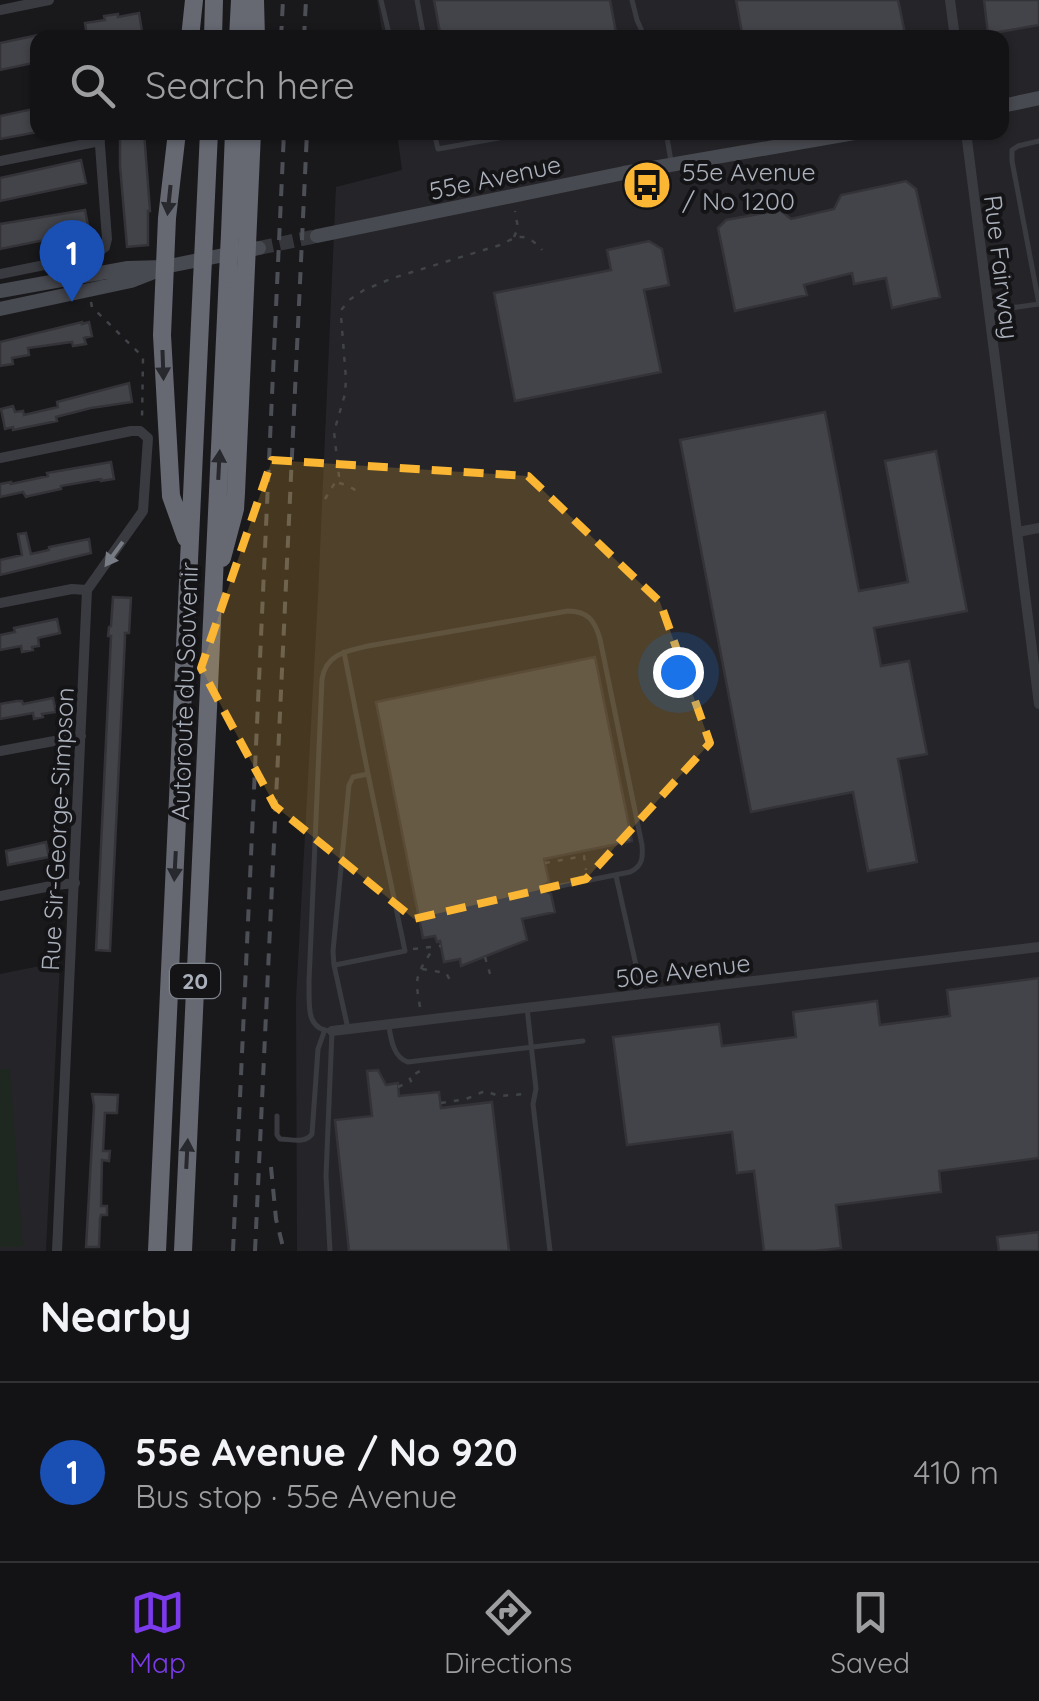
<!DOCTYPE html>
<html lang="en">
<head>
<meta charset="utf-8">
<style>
  :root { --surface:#131315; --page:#202022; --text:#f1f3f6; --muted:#9d9ea0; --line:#323234; --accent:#7c3aed }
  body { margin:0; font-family:Quicksand,sans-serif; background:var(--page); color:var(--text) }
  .you { position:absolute; left:678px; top:672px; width:35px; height:35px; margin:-25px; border:8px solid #fff; border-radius:50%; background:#1a73e8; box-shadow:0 0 0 15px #1a73e833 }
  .badge { display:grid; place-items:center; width:65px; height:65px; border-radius:50%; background:var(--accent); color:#fff; font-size:32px; font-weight:700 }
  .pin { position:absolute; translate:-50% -82px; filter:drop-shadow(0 2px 5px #0008) }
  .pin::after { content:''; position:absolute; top:52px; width:35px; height:30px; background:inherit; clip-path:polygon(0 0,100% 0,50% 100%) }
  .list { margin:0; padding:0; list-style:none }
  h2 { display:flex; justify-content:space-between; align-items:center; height:130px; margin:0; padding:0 40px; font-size:42px }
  h2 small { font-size:32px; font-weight:400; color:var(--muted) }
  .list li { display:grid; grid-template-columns:65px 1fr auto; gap:30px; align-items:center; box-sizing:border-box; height:180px; padding:0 40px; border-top:2px solid var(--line) }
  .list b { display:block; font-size:38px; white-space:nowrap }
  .list p { margin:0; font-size:32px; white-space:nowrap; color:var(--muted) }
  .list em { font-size:32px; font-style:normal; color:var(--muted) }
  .icon { flex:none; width:55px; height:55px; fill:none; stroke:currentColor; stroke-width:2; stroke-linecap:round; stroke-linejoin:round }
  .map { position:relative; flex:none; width:1039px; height:1251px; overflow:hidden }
  .search { position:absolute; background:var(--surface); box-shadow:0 2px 8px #0004; left:30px; right:30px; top:30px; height:110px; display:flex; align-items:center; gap:25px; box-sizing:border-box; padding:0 35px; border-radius:20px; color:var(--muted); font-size:38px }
  .sheet { height:310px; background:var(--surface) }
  nav { display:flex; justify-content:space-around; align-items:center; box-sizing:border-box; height:140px; border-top:2px solid var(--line); background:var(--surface); font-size:28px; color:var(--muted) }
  nav a { display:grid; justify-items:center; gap:5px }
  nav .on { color:var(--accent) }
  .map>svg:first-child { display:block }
  .built { fill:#252529 }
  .green { fill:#1f2820 }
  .building { fill:#434449; stroke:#333338; stroke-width:2.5 }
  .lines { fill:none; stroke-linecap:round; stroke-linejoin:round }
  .secondary-tunnel { stroke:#36373c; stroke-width:14; stroke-dasharray:14 7; stroke-linecap:butt }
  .path { stroke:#404348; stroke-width:2.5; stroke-dasharray:5 8; stroke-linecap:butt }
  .lane { stroke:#3a3b41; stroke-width:5 }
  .street { stroke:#3a3b41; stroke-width:10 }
  .secondary { stroke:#484a51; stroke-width:14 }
  .highway { stroke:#666972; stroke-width:18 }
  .rail { stroke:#4d4f56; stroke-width:4; stroke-dasharray:12 10; stroke-linecap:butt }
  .highway-bridge { stroke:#666972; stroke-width:18 }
  .oneway { fill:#28292e }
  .oneway2 { fill:#787c85 }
  .marked { fill:#fbb633; fill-opacity:0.2; stroke:#fbb633; stroke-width:8; stroke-dasharray:20 12; stroke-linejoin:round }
  .labels { text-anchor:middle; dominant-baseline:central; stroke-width:8; stroke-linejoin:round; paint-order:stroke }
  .shield { fill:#141417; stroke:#7e828a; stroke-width:2.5 }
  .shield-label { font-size:22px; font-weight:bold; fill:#abb1bc }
  .poi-label { font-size:25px; fill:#abb1bc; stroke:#141417; text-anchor:start }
  .street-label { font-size:25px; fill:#abb1bc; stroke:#141417 }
</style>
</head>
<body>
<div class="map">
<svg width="1039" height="1251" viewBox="0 0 1039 1251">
  <rect width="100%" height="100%" fill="#19191c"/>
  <!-- built -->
  <path class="built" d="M377,0H1039V1251H297L296,999L318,596L336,187L402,170L397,133L1002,132V38L383,37Z
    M60,962L46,1251H0V974Z"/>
  <!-- green -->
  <path class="green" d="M0,1069H10L23,1246L0,1247Z"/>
  <!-- building -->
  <path class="building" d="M434,0H610L617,38H441Z
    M736,0H898L906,38H743Z
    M984,0H1039V25L988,34Z
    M139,13L143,38H87L85,23L105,20L104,16L118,14V17Z
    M38,35V62L0,70V43Z
    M38,108V132L0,139V116Z
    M120,132H144L150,211H148V245L127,247L120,166Z
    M81,160L86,183L0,201V178Z
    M906,181L916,189L940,297L892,308L886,278L854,284L852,273L804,285L807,295L735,311L718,228L726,220L780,210L791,219L834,209L841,195Z
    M85,210L89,231L0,249V224Z
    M649,241L662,249L669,285L644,290L661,372L515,401L494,293L611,270L607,250Z
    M82,322V324L89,322L92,336L84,338L86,344L73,346L72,342L28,348L29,355L12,358L13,364L0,366V342Z
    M129,383L132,402L91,408L56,417L57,421L13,430V427L5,429L1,409L13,406L15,412L23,411L24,415L58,407L57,402Z
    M825,412L859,591L908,582L885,461L936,451L967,611L874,628L881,666L909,661L927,754L898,759L917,862L868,871L853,792L751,812L680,440Z
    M111,462L114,479L101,481V479L61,486V489L29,496L26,497L23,492L0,497V484L11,482V484L48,476L47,473Z
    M26,533L31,554L49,550V547L89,539L91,553L0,575V560L22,555L18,534Z
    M113,597L131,598L129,633H125V638L110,951L96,950L111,636H108L109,627L111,626Z
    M57,619L60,633L38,638L39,646L32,647L33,650L22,652L21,646L0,650V635L15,632L14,628Z
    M595,657L632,841L544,859L549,882L544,885V890L551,894L555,912L522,919L527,940L461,966L460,959L444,962L440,941L437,942L435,936L423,938L376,702Z
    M53,698L56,712L42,714L43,717L34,719L33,713L0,719V704L17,701H22L23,704Z
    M46,842L49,857L8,865L6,851Z
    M1039,978V1158L939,1171L941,1192L836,1205L841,1248L815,1251H764L754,1171L737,1173L732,1132L627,1145L613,1037L719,1024L722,1046L796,1037L793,1012L877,1001L880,1025L950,1016L947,990Z
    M378,1070L386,1085L398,1083L399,1096L439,1092L441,1108L492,1102L509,1251H349L335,1120L372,1116L367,1071Z
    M92,1094L118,1095L117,1113H105L103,1151H110L109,1161L102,1160L101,1206H107V1215H101L100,1219L99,1247H86L94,1106Z
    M1039,1232V1251H999L997,1237Z"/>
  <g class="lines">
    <!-- secondary-tunnel -->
    <path class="secondary-tunnel" d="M259,248L317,236"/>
    <!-- path -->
    <path class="path" d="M514,237L518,228L515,211
      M91,302L92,307L143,357L142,421
      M339,483L347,485L360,493
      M325,499L339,476L334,432L345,394L346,379L341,316L342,309L349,300L364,290L393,278L500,245C519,235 526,232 542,250
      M545,863L584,856L586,870
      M413,949L441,946
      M485,957L490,974
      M422,969L446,973L450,980
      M420,1007C415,978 415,977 431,952L430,948
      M398,1087L411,1081L409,1077L422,1070
      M441,1103L466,1099L485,1091L499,1096L526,1094"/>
    <!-- lane -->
    <path class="lane" d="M381,0L390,38
      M417,0L424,38
      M632,0L637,20L645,38
      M434,132L438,149L531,132
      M666,132L671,161
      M988,311L1039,304L1012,161V150L1018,146L1039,141
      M344,652L368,774L353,777L349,785L333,951L334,965L348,1029
      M616,876L642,992
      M335,965L405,951L368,774
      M527,1008L536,1089L533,1104L550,1251
      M389,1027C391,1040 394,1058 408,1062L583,1041
      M277,1116V1135L280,1139C291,1139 305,1144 312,1134L318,1049L324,1032
      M330,1251L326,1176L332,1031C304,1030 310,1003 309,982L322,679C326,654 346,651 368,646L568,611C588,611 595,621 600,639L642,845C643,857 643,866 630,872L550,888"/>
    <!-- street -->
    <path class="street" d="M950,0L955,38
      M0,10L49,0
      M966,132L1039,704
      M0,161L100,141
      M0,274L93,255L105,247L107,239L99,132
      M0,458L131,431H140L148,438L143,511L87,590L57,1251
      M1018,532L1039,528
      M0,603L72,589L87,590
      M0,751L81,736
      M0,896L56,885L75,883
      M332,1031L1039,947"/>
    <!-- secondary -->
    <path class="secondary" d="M1002,106L1039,98
      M317,236L624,173L860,132
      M0,291L128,268L164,267L259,248
      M0,309L131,281L154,272"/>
    <!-- highway -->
    <path class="highway" d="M255,0L256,38
      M190,38L194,0
      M213,38L214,0
      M238,38L240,0
      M177,132L167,218L162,335L171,496L186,538
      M230,234L234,132
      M204,239L209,132
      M222,558L235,509L236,493L252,132
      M157,1251L202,280
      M183,1251L228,274"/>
    <!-- rail -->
    <path class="rail" d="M281,38L283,0
      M304,38L306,0
      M271,1167L276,1219L284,1251
      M233,1251L284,132
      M255,1251L307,132"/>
    <!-- highway-bridge -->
    <path class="highway-bridge" d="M228,274L230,234
      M202,280L204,239"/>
  </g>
  <!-- one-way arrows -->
  <defs><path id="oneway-solid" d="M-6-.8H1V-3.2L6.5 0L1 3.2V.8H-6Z" transform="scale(2.5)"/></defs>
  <g class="oneway">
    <use href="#oneway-solid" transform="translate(169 200) rotate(96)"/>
    <use href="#oneway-solid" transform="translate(163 365) rotate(88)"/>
    <use href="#oneway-solid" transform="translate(219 465) rotate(-87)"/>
    <use href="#oneway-solid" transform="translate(175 866) rotate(93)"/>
    <use href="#oneway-solid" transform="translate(187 1154) rotate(-87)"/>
  </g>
  <use class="oneway2" href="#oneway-solid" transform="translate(114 554) rotate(126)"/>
  <!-- marked area -->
  <path class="marked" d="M272,460L528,476L660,602L710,743L586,879L414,919L275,806L201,668Z"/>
  <!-- icons -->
  <defs>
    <g id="bus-disc" transform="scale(2.5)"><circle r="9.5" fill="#fbb633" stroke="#141417"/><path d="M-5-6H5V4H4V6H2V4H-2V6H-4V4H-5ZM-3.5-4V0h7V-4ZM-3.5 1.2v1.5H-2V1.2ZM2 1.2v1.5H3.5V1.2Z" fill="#111"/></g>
  </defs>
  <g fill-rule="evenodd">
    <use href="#bus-disc" x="647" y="185"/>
  </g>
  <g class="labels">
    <!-- shield labels -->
    <rect class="shield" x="170" y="964" width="50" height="34" rx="8"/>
    <g class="shield-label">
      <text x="195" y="981">20</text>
    </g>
    <!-- poi labels -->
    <g class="poi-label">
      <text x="682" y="171">55e Avenue<tspan x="682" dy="29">/ No 1200</tspan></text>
    </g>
    <!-- street labels -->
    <g class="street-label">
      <text transform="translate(495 177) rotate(-12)">55e Avenue</text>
      <text transform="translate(1002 267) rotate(83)">Rue Fairway</text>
      <text transform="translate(184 691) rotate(-88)">Autoroute du Souvenir</text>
      <text transform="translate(57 829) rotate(-87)">Rue Sir-George-Simpson</text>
      <text transform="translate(683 970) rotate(-7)">50e Avenue</text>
    </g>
  </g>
</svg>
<div class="you"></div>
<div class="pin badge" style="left:72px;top:302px;background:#1a4fb4">1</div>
<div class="search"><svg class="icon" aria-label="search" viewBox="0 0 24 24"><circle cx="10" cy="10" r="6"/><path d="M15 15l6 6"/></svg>Search here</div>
</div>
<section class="sheet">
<h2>Nearby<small></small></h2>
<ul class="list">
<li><span class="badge" style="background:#1a4fb4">1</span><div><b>55e Avenue / No 920</b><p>Bus stop · 55e Avenue</p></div><em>410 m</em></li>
</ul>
</section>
<nav>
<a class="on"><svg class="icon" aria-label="map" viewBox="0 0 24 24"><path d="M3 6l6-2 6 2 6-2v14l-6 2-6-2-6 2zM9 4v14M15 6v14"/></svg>Map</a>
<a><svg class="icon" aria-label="directions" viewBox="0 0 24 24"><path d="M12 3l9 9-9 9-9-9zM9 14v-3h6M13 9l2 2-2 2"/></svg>Directions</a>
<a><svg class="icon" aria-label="saved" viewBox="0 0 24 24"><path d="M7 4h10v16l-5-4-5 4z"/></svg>Saved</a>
</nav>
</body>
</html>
